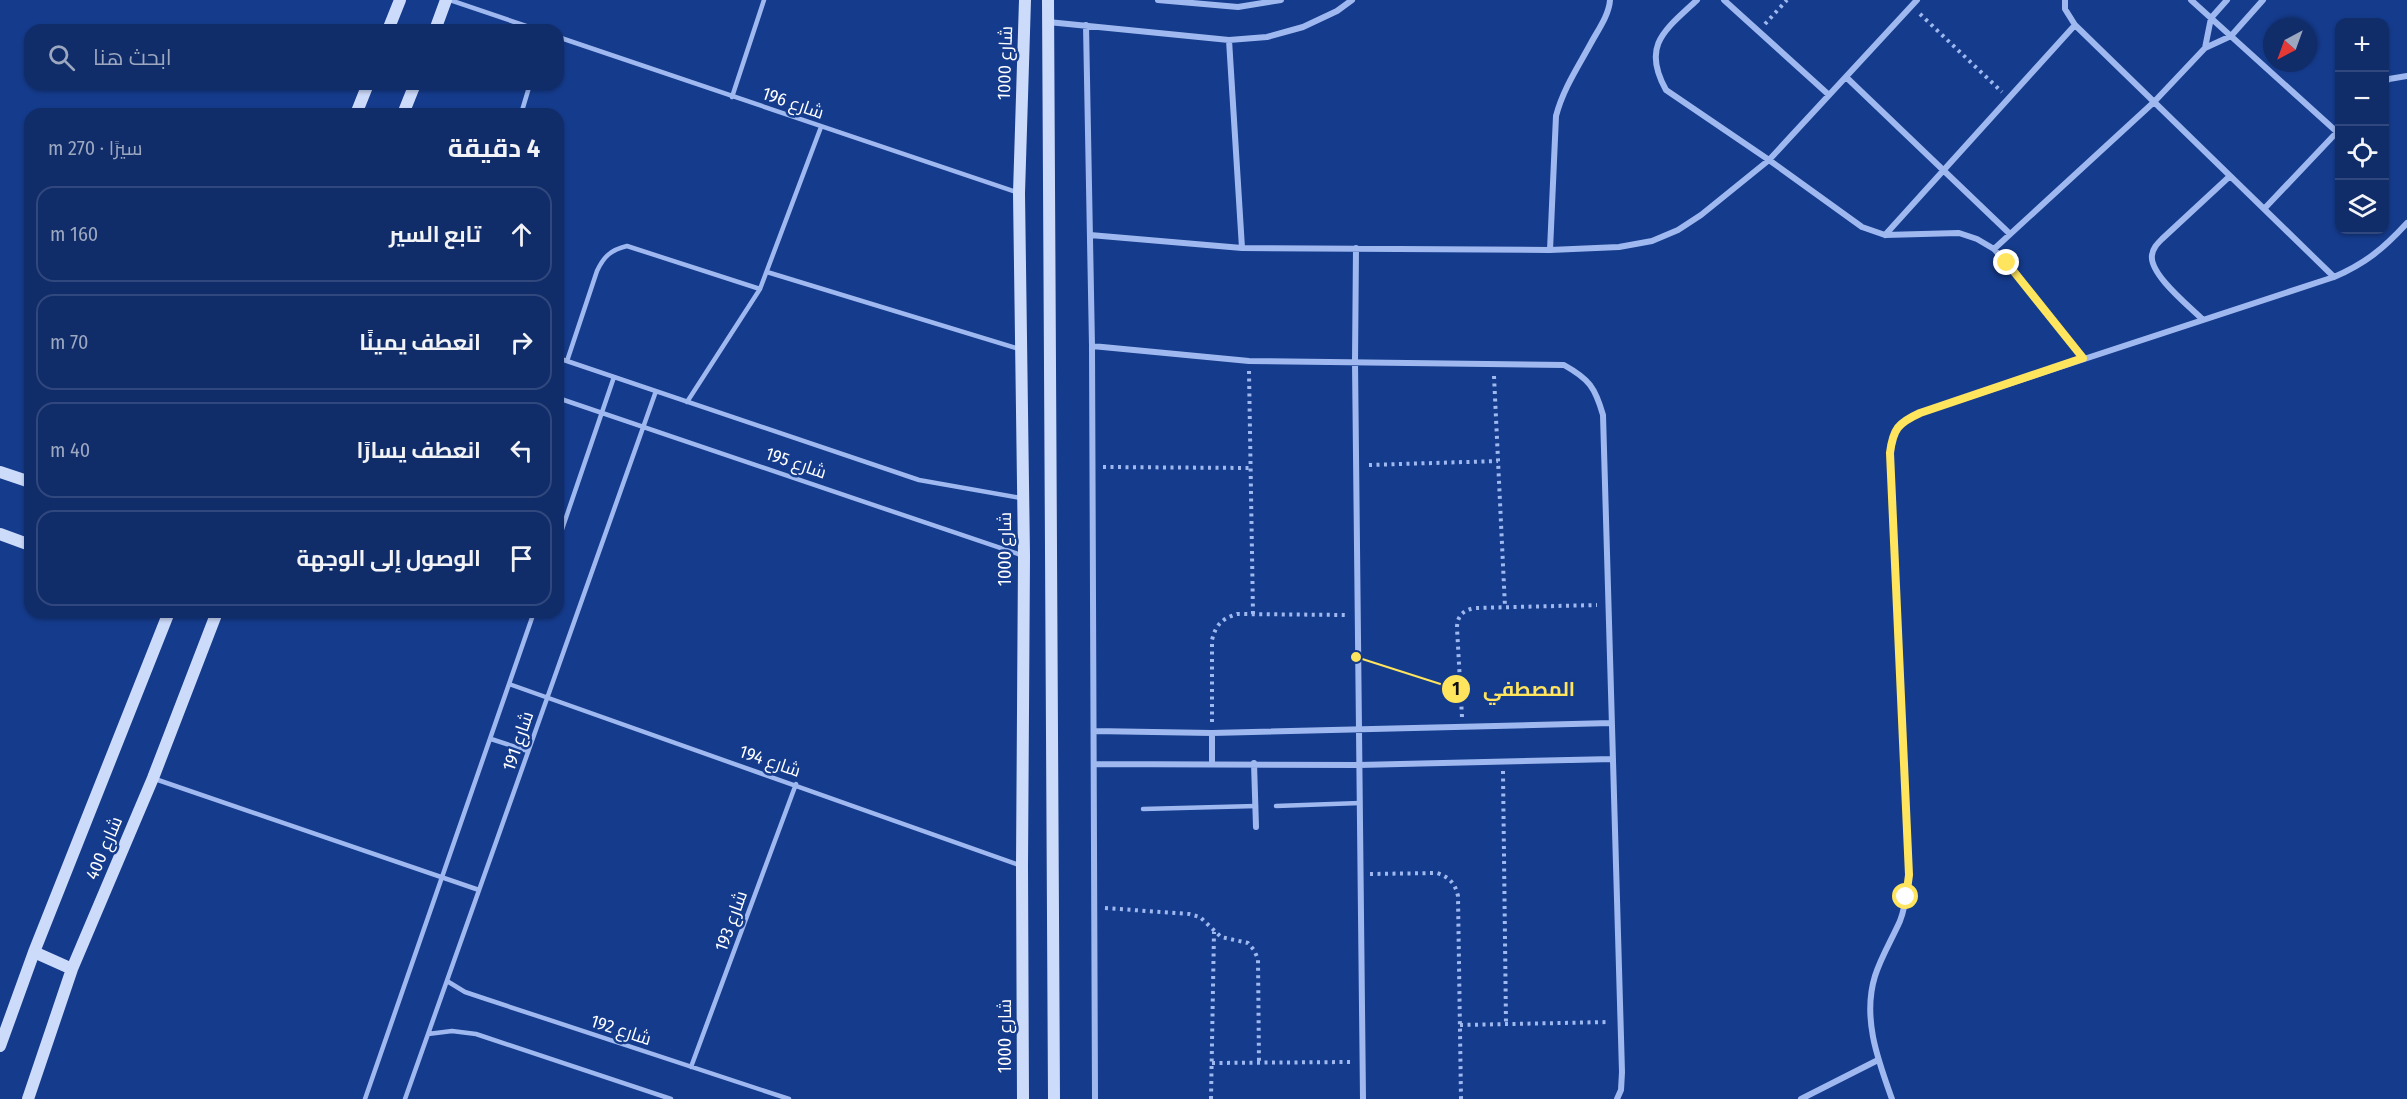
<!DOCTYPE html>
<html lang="ar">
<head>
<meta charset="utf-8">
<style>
  :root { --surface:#102c69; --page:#19346f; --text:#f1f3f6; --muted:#9ca7c0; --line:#30487d }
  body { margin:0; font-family:"Fira Sans Condensed",Cairo,sans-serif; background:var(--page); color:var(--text); direction:rtl }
  .controls { position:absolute; right:18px; top:18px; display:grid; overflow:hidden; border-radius:12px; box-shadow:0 2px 4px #0004 }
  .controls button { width:54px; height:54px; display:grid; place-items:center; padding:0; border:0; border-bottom:2px solid var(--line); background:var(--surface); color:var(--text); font:30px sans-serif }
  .compass { position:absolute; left:2263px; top:18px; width:54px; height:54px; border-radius:50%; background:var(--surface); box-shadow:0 2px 4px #0004; rotate:221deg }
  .stop { position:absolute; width:18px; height:18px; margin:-14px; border:4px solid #ffe45d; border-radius:50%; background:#fff }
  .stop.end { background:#ffe45d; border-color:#fff; box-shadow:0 2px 6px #0008 }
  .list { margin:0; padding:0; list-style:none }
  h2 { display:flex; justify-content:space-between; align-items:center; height:78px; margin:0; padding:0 24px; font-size:26px }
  h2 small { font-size:20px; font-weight:400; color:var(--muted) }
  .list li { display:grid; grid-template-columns:39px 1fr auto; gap:18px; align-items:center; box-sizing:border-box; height:96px; margin:0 12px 12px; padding:0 12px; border:2px solid var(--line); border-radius:18px }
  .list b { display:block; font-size:22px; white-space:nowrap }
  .list em { font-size:20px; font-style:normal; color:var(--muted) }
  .icon { flex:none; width:33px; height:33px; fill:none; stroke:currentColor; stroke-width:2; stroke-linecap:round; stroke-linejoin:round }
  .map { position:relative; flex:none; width:2407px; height:1099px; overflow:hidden; direction:ltr }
  .search { position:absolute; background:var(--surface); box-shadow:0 2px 4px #0004; left:24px; top:24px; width:540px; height:66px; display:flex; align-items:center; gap:15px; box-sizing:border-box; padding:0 21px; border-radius:18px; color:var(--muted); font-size:22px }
  .panel { position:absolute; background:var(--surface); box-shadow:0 2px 4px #0004; left:24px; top:108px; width:540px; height:510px; border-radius:18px; direction:rtl }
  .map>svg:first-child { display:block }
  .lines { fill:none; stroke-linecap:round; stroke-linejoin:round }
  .path { stroke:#9fb9f0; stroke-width:4; stroke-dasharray:3 4.5; stroke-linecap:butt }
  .lane { stroke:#9fb9f0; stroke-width:4.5 }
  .street { stroke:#9fb9f0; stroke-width:6 }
  .secondary { stroke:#cddbfb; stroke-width:12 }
  .route { stroke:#ffe45d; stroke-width:8 }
  .labels { text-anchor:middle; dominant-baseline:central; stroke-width:5; stroke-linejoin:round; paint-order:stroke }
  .street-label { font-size:18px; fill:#fff; stroke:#153b8c }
  .leader { fill:none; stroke:#ffe45d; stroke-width:2 }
  .callout-dot { fill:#ffe45d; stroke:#153b8c; stroke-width:2 }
  .mark-label { font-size:18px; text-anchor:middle; font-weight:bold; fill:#111 }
  .callout-label { font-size:20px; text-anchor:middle; font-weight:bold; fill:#ffe45d; stroke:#153b8c; stroke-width:5; stroke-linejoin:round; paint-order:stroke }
</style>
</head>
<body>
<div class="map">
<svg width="2407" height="1099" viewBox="0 0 2407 1099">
  <rect width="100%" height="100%" fill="#153b8c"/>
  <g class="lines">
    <!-- path -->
    <path class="path" d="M1920,14L2002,92
      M1765,24L1787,0
      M1249,371L1253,614
      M1494,376L1505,607
      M1369,465L1498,461
      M1103,467L1250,468
      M1462,717L1457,628C1457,616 1463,610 1475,608L1597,605
      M1212,722V640C1216,624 1222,619 1237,614L1348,615
      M1503,771L1506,1024
      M1370,874L1437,873C1449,877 1455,883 1458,896L1461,1099
      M1105,908L1189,914L1200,917L1221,937L1248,943L1254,950L1258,959L1259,1063
      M1460,1025L1609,1022
      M1212,1063L1350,1062
      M1211,1099L1214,932"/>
    <!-- lane -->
    <path class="lane" d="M450,0L538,30
      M558,37L1019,193
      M732,97L764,0
      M521,114L530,84
      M767,272L1019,349
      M558,358L919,480L1021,498
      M567,361L597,271C604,256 611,250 627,246L760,289
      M558,398L1021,555
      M687,402L760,289L821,127
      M558,541L614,377
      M509,684L1019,865
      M491,739L528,751
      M155,779L479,890
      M1276,806L1360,803
      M1143,809L1256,806
      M447,981L465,992L486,999L789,1099
      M428,1034L452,1031L476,1034L671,1099
      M691,1067L796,784
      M365,1099L534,612
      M405,1099L656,391"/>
    <!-- street -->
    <path class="street" d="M1158,0L1238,7L1281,0
      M1697,0C1665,30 1641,45 1666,90L1769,160L1862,227L1885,235L1959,233L1977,239L1994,249L2007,263L2083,358
      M1724,0L1829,95
      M2065,0V9L2075,25L2334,277
      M2191,0L2337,132
      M1048,22L1229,40L1267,37L1303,27L1337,11L1352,0
      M1086,25L1092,346L1095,1099
      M1229,40L1242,248
      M2205,48L2211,18L2227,0
      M1846,77L2010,234
      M2384,83L2389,79L2407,76
      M2264,209L2338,131
      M1090,235L1242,248L1550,250L1619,247L1652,241L1678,230L1701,215L1769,160L1917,0
      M1885,235L2075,25
      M1356,248L1355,362L1363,1099
      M1994,249L2154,102L2205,48L2231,36L2263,0
      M1550,250L1556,116C1563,89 1578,67 1591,43C1598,30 1609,15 1610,0
      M2202,319C2189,306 2149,274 2152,255C2153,248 2157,244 2162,239L2230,176
      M1092,346L1249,361L1564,365C1589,379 1595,387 1603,415L1622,1072L1621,1090L1617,1099
      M1094,731L1212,733L1611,723
      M1254,763L1256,827
      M1094,764L1359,765L1613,759
      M1212,764V733
      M1801,1099L1878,1060
      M1892,1099C1878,1060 1862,1018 1875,976C1881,957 1892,939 1900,921C1906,906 1907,890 1909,875L1890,453C1893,429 1898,423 1920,413L2334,277C2366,263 2383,249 2407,223"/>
    <!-- secondary -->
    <path class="secondary" d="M1048,0L1054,1099
      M388,30L400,0
      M435,30L446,0
      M356,114L368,84
      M403,114L415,84
      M0,472L30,482
      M0,534L30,545
      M34,952L72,969
      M0,1046L34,952L169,612
      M28,1099L72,969L153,778L217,612
      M1023,1099L1022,866L1024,556L1019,193L1025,0"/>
  </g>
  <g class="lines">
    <!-- route -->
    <path class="route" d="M1906,897L1909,875L1890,453C1893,429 1898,423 1920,413L2083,358L2007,263"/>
  </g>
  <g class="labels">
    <!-- street labels -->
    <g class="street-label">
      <text transform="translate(1005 63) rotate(-88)">شارع 1000</text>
      <text transform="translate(793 103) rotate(19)">شارع 196</text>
      <text transform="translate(796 463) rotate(19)">شارع 195</text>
      <text transform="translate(1005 549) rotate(-90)">شارع 1000</text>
      <text transform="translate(518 741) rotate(-71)">شارع 191</text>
      <text transform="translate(770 761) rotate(19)">شارع 194</text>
      <text transform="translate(104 848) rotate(-67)">شارع 400</text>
      <text transform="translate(731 921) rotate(-70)">شارع 193</text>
      <text transform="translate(621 1030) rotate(18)">شارع 192</text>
      <text transform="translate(1005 1036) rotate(-90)">شارع 1000</text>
    </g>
  </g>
  <!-- callouts -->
  <path class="leader" d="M1356 657L1456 689"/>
  <g class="callout-dot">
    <circle cx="1356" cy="657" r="6"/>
    <circle cx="1456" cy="689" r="15"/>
  </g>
  <g class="mark-label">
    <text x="1456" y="695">1</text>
  </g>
  <g class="callout-label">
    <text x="1529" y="696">المصطفي</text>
  </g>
</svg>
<div class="controls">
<button>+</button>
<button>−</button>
<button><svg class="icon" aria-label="locate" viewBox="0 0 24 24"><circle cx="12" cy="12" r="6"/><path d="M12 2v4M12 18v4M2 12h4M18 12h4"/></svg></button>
<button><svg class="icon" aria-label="layers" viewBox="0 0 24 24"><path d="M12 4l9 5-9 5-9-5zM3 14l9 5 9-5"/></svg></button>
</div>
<svg class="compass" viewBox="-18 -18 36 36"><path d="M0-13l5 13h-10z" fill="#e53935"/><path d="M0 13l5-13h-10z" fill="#9ca7c0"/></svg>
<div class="stop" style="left:1906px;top:897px"></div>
<div class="stop end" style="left:2007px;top:263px"></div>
<div class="search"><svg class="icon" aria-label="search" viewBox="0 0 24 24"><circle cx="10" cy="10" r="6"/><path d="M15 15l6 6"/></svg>ابحث هنا</div>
<section class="panel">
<h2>4 دقيقة<small>سيرًا · 270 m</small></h2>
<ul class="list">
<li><svg class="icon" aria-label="ahead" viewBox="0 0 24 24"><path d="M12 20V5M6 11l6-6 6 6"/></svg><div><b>تابع السير</b></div><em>160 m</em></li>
<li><svg class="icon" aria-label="right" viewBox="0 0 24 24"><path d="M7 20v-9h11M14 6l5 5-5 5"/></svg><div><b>انعطف يمينًا</b></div><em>70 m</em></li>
<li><svg class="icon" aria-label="left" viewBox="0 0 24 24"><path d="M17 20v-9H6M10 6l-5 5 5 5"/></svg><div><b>انعطف يسارًا</b></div><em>40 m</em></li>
<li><svg class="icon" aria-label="arrive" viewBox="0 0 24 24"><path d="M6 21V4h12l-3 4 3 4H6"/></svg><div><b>الوصول إلى الوجهة</b></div></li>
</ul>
</section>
</div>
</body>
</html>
